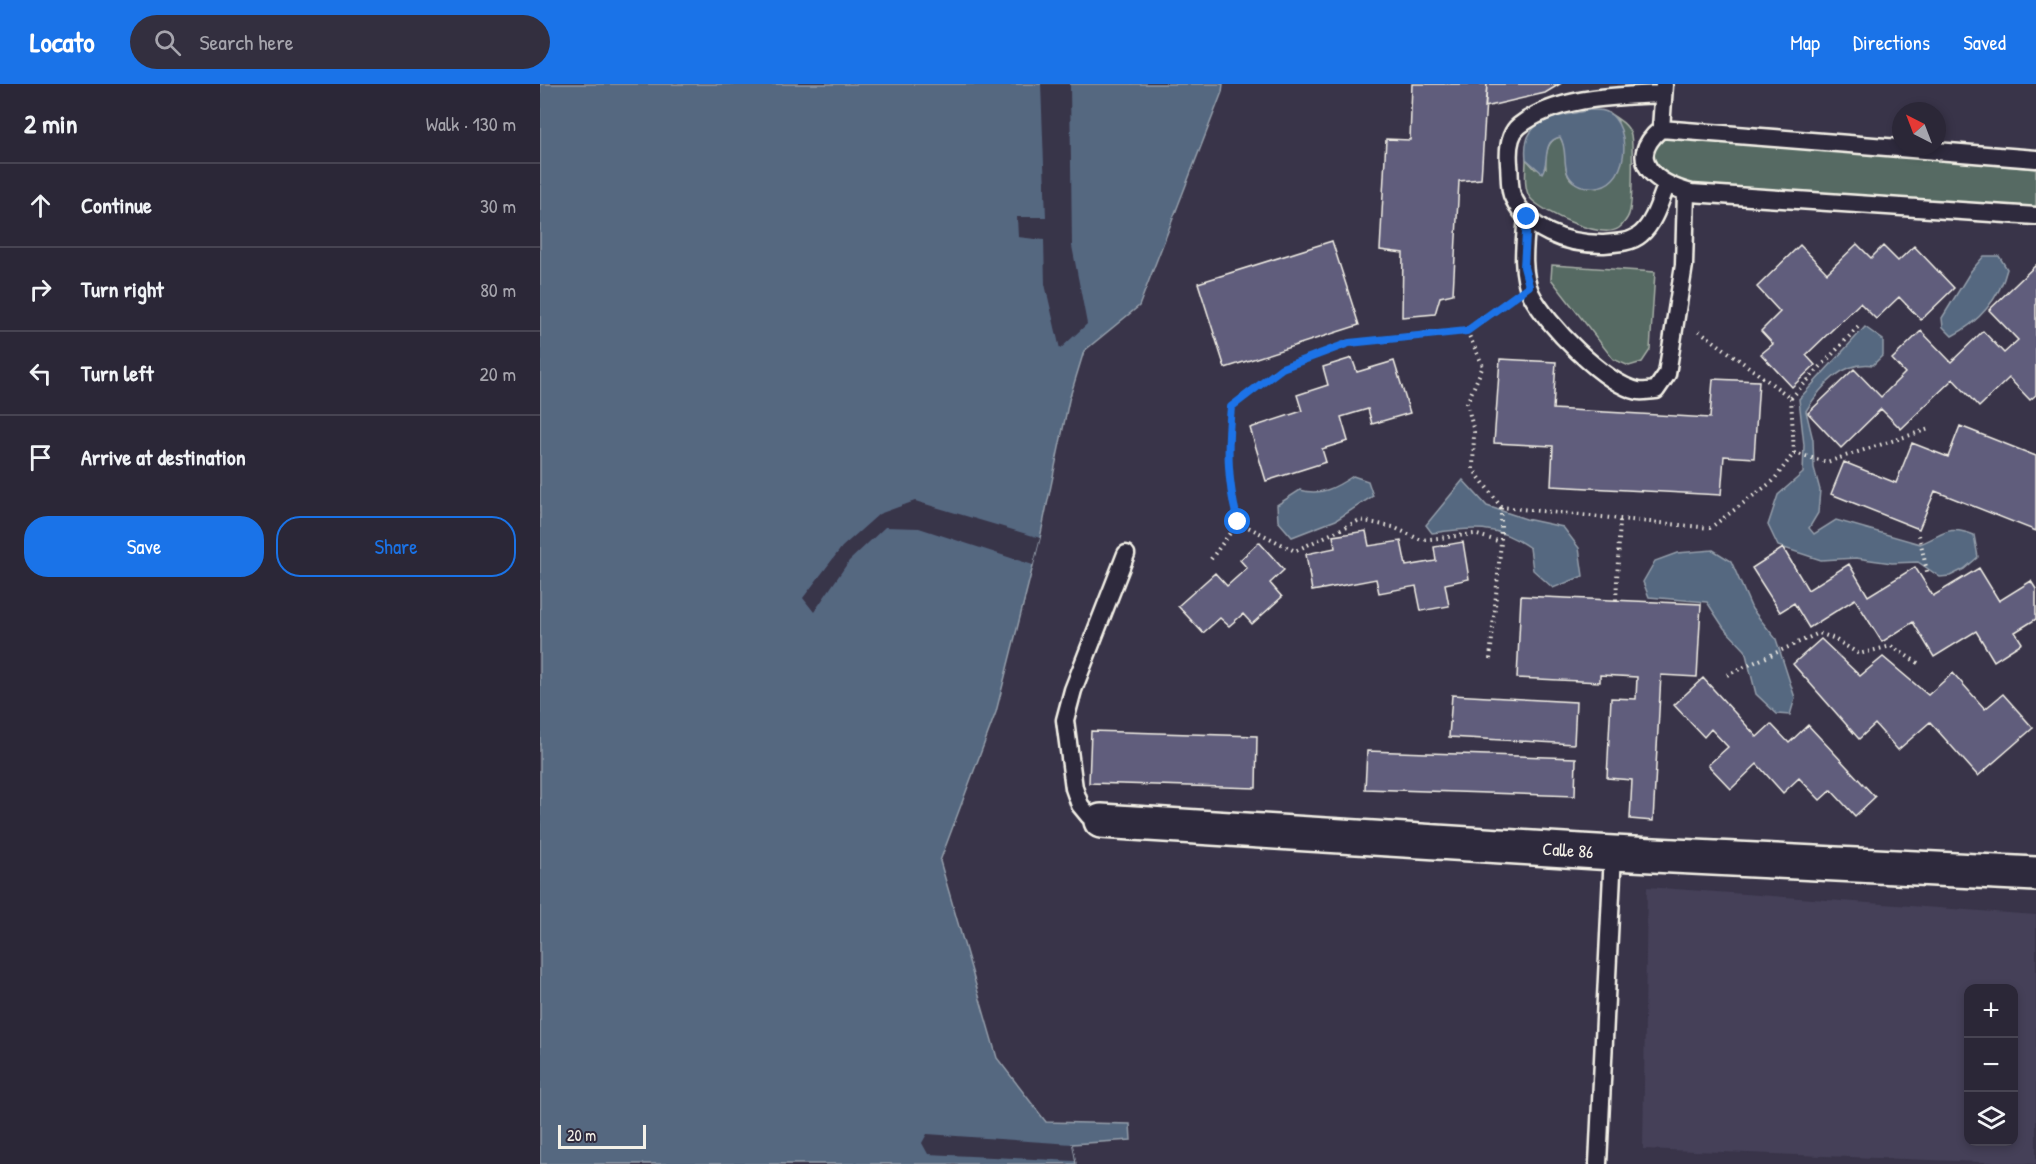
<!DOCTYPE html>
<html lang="en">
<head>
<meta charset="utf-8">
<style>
  :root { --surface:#2b2737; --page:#332f3f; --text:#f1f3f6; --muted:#a6a5ad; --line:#474452; --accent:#1a73e8 }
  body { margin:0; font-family:"Patrick Hand",sans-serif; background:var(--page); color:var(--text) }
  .controls { position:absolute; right:18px; bottom:18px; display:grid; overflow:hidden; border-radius:12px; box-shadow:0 3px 9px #0003 }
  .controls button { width:54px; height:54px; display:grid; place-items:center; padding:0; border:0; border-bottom:2px solid var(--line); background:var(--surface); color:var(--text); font:30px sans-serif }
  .compass { position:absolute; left:1352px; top:18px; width:54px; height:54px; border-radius:50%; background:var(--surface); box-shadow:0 3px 9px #0003; rotate:318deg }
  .scale { position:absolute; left:18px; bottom:15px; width:88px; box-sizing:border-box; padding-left:6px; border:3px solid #f4f1e8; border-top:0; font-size:16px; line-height:21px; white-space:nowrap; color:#f4f1e8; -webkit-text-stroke:4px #2f2a3d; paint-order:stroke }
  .stop { position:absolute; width:18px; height:18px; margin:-14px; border:4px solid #1a73e8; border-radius:50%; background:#fff }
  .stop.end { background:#1a73e8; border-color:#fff; box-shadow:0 2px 6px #0008 }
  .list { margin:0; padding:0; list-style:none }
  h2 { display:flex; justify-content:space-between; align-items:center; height:78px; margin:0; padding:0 24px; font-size:26px }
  h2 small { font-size:20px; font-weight:400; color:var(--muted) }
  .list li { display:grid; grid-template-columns:39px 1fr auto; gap:18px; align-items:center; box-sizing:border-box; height:84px; padding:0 24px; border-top:2px solid var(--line) }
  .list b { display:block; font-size:22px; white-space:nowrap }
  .list em { font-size:20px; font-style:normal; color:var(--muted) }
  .actions { display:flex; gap:12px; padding:18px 24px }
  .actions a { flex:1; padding:14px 0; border:2px solid var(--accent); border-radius:24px; text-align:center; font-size:21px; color:var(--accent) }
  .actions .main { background:var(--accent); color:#fff }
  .icon { flex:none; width:33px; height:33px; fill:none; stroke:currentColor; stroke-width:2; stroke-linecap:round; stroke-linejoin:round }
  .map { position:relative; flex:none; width:1496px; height:1080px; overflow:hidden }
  header { display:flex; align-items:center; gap:36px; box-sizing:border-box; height:84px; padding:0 30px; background:var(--accent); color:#fff }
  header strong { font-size:28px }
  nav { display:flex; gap:33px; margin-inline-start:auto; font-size:21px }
  .search { width:420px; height:54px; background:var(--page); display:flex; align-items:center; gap:15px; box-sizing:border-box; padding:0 21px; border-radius:33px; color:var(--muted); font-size:22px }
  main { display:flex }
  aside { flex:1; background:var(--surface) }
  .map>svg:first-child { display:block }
  .built { fill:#454058; fill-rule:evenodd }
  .green { fill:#576a64; stroke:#a6aea6; stroke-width:1.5 }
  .water { fill:#546780; stroke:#949eaa; stroke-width:1.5 }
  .pier { fill:#393449 }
  .building { fill:#605d7b; stroke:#f4f1e8; stroke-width:1.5 }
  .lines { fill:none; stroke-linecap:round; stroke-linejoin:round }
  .service-casing { stroke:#f4f1e8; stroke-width:21 }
  .minor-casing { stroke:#f4f1e8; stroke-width:38 }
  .path { stroke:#f4f1e8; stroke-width:4; stroke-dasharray:1.5 4.5; stroke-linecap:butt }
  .service { stroke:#2f2a3d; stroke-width:16 }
  .minor { stroke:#2f2a3d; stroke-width:33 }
  .route { stroke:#1a73e8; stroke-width:8 }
  .labels { text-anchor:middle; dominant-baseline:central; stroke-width:5; stroke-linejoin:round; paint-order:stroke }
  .street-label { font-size:18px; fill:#f4f1e8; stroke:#2f2a3d }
</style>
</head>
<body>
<header>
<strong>Locato</strong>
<div class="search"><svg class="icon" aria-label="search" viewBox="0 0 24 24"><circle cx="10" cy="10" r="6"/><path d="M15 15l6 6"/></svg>Search here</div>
<nav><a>Map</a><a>Directions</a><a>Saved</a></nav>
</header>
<main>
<aside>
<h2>2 min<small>Walk · 130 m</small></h2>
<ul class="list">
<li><svg class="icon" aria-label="ahead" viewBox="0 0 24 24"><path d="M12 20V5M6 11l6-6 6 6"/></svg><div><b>Continue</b></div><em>30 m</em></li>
<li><svg class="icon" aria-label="right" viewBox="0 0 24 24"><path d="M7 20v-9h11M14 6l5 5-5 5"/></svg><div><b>Turn right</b></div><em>80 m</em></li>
<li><svg class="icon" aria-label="left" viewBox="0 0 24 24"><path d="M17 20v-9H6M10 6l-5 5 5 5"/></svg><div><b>Turn left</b></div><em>20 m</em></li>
<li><svg class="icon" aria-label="arrive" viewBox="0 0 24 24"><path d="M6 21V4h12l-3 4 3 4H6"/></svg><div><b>Arrive at destination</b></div></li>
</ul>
<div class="actions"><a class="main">Save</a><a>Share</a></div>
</aside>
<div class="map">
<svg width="1496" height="1080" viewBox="0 0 1496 1080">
  <rect width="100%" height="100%" fill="#393449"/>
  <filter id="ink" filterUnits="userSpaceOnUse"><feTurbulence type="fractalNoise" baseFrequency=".0167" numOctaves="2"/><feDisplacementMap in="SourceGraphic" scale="12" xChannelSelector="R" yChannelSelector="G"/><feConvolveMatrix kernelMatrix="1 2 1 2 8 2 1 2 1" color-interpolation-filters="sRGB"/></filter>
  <g filter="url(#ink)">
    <!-- built -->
    <path class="built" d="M1107,803L1496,831V1080L1103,1065ZM1428,904H1474V1058H1428Z"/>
    <!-- green -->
    <path class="green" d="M1069,29C1077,34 1089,41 1091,51C1093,62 1093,119 1089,130C1088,134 1082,142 1079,144C1062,156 1004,129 991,115C983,106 986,87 986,75L995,85L1006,84C1005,72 1006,56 1020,53C1036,78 1009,100 1058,104L1078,37Z
      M1123,51L1496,85V124L1152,104L1128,97L1111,77L1114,55Z
      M1012,181L1115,188L1110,266L1102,278L1089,282L1073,275L1011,195Z"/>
    <!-- water -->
    <path class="water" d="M0,0H683L682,8L599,222L544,267L529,316L500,454L456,628L400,777L457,974L506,1038L590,1040L591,1056L532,1060L536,1080H0Z
      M1049,26C1054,26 1062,25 1067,28C1093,41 1090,107 1050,103C1044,103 1037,101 1033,97C1020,85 1029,67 1020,53C1001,57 1010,78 1002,89L986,75C981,33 1016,34 1049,26Z
      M1444,172H1459L1467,185C1460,214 1438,239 1412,252L1403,243L1402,234L1431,187Z
      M1325,243L1343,256V271L1333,281C1302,277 1281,302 1266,327L1273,356L1274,384L1280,406L1278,429L1269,444L1274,450L1296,436L1380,460C1404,451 1407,440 1434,451L1438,473L1424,485L1410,492L1400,493L1378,478L1352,479L1316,474L1281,476L1238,462L1228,441L1238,411L1263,389L1264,361L1259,315Z
      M813,392L828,397L833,412L796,436L752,453L738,437L737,421L760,406C781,412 795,404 813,392Z
      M923,396L947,422L986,435L1023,443L1039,464L1043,492L1013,504L993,486L990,464C957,440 931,443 892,449L886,441Z
      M1173,466L1191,477L1212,525L1236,555L1255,614L1250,631L1237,630L1216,610L1205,566L1184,544L1167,518L1109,513L1103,498L1115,477L1137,469Z"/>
    <!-- pier -->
    <path class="pier" d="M501,0H530L532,162L547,240L520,265L505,200L504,156L478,153L477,133H506Z
      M375,417L500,454L493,481L379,444L345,443L309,477L274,528L263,514L302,463L339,430Z
      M387,1050L532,1060L535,1077L388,1070L382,1059Z"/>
    <!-- building -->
    <path class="building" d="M872,0H947L941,95L919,97L913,210L900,213L895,230L862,233L863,169L840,166L846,55L870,56Z
      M947,0H1020L1005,9L945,23Z
      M792,157L819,241L685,284L658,199Z
      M1317,160L1331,174L1343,162L1358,177L1374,162L1414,204L1381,236L1359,213L1336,235L1320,219L1266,271L1275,281L1252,303L1221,270L1233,260L1221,247L1240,228L1217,203L1260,161L1287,189Z
      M1496,181V311L1490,316L1469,294L1439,323L1413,295L1361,345L1341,325L1301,364L1268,329L1314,285L1341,313L1365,289L1352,275L1381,247L1411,278L1443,247L1464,269L1478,256L1449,226Z
      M812,274L817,288L854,277L870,329L832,340L828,325L801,333L808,357L782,365L786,378L726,397L710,344L762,327L757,311L788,301L783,283Z
      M960,275L1016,278L1013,325L1170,334L1173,295L1219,297L1214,374L1184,372L1181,411L1011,402L1013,362L954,359Z
      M1420,342L1496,372V447L1395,407L1379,445L1291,410L1304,378L1356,399L1372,359L1408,373Z
      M826,447L829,462L861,457L866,482L896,477L894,463L923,458L929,495L905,500L909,522L881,527L876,502L839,509L836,495L772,507L766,470L795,464L793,452Z
      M719,458L744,486L730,499L742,513L712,540L703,530L689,542L680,534L663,549L638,522L675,489L687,502L707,484L700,476Z
      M1243,464L1268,506L1309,480L1328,512L1375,483L1393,512L1439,484L1459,517L1491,497L1496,505V535L1475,548L1482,559L1454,577L1436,547L1394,573L1373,538L1342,558L1315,515L1269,544L1254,519L1240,528L1212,484Z
      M981,512L1161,520L1157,593L1121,591L1113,737L1090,735L1092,696L1067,694L1071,614L1096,615L1097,593L1060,591V598L977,594Z
      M1281,555L1320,592L1343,573L1388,611L1413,589L1445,625L1463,610L1493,644L1438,692L1390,638L1358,666L1335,640L1319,655L1253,580Z
      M1163,594L1217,653L1231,640L1249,659L1268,641L1335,713L1315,732L1291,706L1280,716L1259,694L1243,709L1217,680L1191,705L1168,681L1188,663L1171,645L1164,653L1134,621Z
      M912,611L1036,618L1034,660L909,653Z
      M551,647L717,652L716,704L549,699Z
      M827,667L1036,674L1035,712L825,705Z"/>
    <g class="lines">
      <!-- service casing -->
      <g class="service-casing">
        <path id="service" d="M1123,10C1078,12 1016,12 979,42C969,50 968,67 969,80C970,89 969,102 972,111C987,147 1027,160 1062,160C1075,159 1091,159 1101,150C1114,139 1120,117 1126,102
          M1121,45L1124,1
          M1496,75L1121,45C1083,77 1118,100 1151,109L1496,132
          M987,133C985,157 980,187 991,210C1006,240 1065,300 1098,307C1103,308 1111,306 1116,306L1127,290L1144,181L1146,108
          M561,737L549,732L540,721L534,704L525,636L533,606L586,470
          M1058,1080L1073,769"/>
      </g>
      <!-- minor casing -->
      <g class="minor-casing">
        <path id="minor" d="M561,737L1073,769L1496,790"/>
      </g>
      <!-- path -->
      <path class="path" d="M927,247L943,282L927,319L934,348L933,385L961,423L1170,444L1233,397L1254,369L1251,314L1157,245
        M1251,314L1319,242
        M1254,369L1287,378L1389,345
        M698,438L755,467L820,436L853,443L881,456L934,450L961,458
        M1379,451L1388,492
        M671,475L698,438C687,397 687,365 691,323L742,284L809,259L927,247L969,217
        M1076,516L1080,436
        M950,575L961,458V423
        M1187,591L1279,549L1293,554L1319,570L1351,562L1378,579"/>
      <!-- service -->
      <use href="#service" class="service"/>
      <!-- minor -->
      <use href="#minor" class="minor"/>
    </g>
  </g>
  <g class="lines" filter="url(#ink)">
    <!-- route -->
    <path class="route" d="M698,438C687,397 687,365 691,323L742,284L809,259L927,247L989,202L984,183L987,133"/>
  </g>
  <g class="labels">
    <!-- street labels -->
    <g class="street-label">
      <text transform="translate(1028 766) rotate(4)">Calle 86</text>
    </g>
  </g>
</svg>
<div class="controls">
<button>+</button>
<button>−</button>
<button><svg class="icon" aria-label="layers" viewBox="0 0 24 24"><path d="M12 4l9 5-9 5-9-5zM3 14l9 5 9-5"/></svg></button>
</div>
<svg class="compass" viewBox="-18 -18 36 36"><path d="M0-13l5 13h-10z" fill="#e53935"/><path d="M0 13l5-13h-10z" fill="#a6a5ad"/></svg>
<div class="scale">20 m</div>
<div class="stop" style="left:698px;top:438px"></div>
<div class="stop end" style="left:987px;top:133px"></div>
</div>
</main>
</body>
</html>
